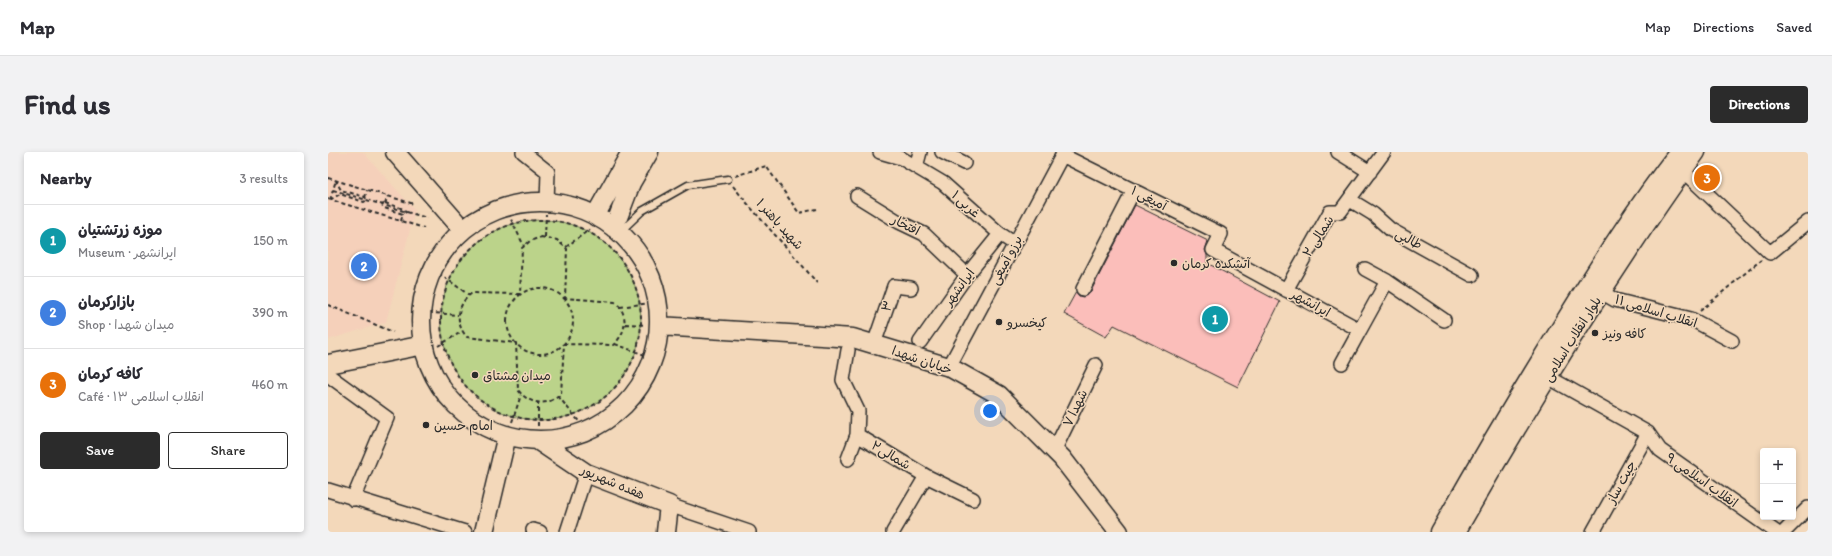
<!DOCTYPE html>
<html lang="en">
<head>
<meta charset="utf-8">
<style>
  :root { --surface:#fff; --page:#f2f2f3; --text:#2b2b33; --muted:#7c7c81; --line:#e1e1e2; --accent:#2b2b2b }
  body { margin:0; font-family:Itim,"Playpen Sans Arabic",sans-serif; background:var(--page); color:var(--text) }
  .controls { position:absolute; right:12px; bottom:12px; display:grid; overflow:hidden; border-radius:4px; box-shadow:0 2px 6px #0003 }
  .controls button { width:36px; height:36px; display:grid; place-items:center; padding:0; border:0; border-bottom:1px solid var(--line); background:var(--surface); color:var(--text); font:20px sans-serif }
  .you { position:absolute; left:662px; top:259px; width:14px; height:14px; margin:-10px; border:3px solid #fff; border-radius:50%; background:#1a73e8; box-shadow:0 0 0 6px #1a73e833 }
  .badge { display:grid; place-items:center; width:26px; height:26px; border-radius:50%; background:var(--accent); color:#fff; font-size:13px; font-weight:700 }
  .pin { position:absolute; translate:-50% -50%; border:2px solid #fff; box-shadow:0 1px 4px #0006 }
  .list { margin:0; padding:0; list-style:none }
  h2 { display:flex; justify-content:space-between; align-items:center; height:52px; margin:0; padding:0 16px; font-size:17px }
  h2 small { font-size:13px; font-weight:400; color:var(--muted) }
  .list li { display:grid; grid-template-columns:26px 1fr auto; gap:12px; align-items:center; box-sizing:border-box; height:72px; padding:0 16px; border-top:1px solid var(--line) }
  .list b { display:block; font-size:15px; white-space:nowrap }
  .list p { margin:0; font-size:13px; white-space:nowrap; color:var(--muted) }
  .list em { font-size:13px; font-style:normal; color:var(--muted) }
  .actions { display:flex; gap:8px; padding:12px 16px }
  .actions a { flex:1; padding:9px 0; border:1px solid var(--accent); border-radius:4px; text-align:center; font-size:14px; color:var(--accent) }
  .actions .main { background:var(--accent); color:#fff }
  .map { position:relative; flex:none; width:1480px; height:380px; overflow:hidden; border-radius:4px }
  header { display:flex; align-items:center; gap:24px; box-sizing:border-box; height:56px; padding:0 20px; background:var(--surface); border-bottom:1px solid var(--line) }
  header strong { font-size:19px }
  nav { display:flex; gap:22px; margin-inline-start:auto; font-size:14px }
  .intro { display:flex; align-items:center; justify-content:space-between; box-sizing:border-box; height:96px; padding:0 24px }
  h1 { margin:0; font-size:28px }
  .button { padding:10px 18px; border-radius:4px; background:var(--accent); color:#fff; font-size:14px; font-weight:700 }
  main { display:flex; gap:24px; padding:0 24px }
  aside { flex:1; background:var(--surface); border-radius:4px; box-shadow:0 2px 6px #0003 }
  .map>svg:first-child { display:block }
  .built { fill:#f5d0ba }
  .green { fill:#bbd38a; stroke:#737f5a }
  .building { fill:#fbbeba; stroke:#2b2b2b }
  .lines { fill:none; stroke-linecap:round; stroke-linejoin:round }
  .lane-casing { stroke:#2b2b2b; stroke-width:9 }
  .street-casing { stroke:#2b2b2b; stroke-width:16 }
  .secondary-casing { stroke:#2b2b2b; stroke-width:21 }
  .path { stroke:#2b2b2b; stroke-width:2; stroke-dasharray:4 3; stroke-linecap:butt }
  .lane { stroke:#f3d8ba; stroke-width:6 }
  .street { stroke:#f3d8ba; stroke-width:13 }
  .secondary { stroke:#f3d8ba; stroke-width:18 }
  .poi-dot { fill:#2b2b2b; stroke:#f3d8ba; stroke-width:1.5 }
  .labels { text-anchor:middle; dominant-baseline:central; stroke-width:3; stroke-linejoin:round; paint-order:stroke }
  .street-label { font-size:13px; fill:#2b2b2b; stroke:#f3d8ba }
  .poi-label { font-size:13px; fill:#2b2b2b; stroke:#f3d8ba; text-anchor:start }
</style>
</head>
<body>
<header>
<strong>Map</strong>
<nav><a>Map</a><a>Directions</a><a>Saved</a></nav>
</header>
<div class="intro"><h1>Find us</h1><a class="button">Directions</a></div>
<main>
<aside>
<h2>Nearby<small>3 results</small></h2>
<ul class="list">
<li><span class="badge" style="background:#0f9aa8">1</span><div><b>موزه زرتشتیان</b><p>Museum · ایرانشهر</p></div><em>150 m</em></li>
<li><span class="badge" style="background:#3f7fe0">2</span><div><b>بازارکرمان</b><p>Shop · میدان شهدا</p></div><em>390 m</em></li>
<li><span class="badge" style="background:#e8710a">3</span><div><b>کافه کرمان</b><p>Café · انقلاب اسلامی ۱۳</p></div><em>460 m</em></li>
</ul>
<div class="actions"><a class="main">Save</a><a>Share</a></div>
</aside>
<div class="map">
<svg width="1480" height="380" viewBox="0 0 1480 380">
  <rect width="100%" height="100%" fill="#f3d8ba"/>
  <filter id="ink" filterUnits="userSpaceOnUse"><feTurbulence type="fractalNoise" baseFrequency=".025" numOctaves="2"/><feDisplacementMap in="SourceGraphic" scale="8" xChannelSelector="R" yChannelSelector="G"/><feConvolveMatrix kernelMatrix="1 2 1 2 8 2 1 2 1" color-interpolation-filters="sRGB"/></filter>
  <g filter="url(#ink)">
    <!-- built -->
    <path class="built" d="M0,0H35L87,58L58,170L0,188Z"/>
    <!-- green -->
    <path class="green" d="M113 168a100 100 0 1 1 200 0a100 100 0 1 1-200 0Z"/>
    <!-- building -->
    <path class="building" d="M807,53L880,89L877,98L879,103V111L952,150L910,235L786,173L778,185L736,162L748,140L751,144L755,145L762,141Z"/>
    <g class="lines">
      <!-- lane casing -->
      <g class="lane-casing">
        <path id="lane" d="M291,81L314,59L360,33L400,27"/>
      </g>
      <!-- street casing -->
      <g class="street-casing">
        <path id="street" d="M195,0L220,20L219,50
          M552,0L573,6L615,31L672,82L687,92
          M614,0L636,11
          M1010,0L1042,20
          M734,3L893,82L885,98L1032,178L1059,129
          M588,15L592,0
          M1355,19L1442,101L1480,70
          M529,44L571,70L596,82L639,123
          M1022,48L1045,62L1063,78L1144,123
          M1037,117L1059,129L1116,168
          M755,137L806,38
          M958,138L1002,60H1012L1056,0
          M1273,140L1287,148L1363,167L1404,189
          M592,190L639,123L672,82
          M546,192L566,134L583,136
          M1014,211L1032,178
          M621,215L736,0
          M0,223L59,266L25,347
          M1220,225L1320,281L1332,298L1448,380
          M529,283L598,324L645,347
          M726,299L768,213
          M520,307L529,283L530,259L515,228L520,198
          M0,338L137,380
          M341,353L421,380
          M205,378L212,380
          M239,380L258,321
          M565,380L598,324
          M1265,380L1320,281
          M1456,380L1480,356"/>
      </g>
      <!-- secondary casing -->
      <g class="secondary-casing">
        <path id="secondary" d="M67,0L135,78
          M93 169a119 119 0 1 1 238 0a119 119 0 1 1-238 0Z
          M267,64L303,0
          M286,76L303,31L321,0
          M331,174L525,186L621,215L671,243L734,306L791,380
          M0,212L96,193
          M209,288L258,321L341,353L338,380
          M156,380L179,283
          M1112,380C1152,309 1194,238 1237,169C1273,111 1309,54 1351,0
          M1128,380C1202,250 1281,122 1368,0"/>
      </g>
      <!-- path -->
      <path class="path" d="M407,24L438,14L471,61L489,57
        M0,26L86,52
        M405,34C432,68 462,98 489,131
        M5,38L99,66
        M37,46L39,38
        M0,47L96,76
        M2,48L12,42L36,50L39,48L37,45L13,38L8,29
        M2,48L8,28
        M57,51L76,57L78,60L75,62L56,56L54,53Z
        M57,52L60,44
        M177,55L196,94
        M113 168a100 100 0 1 1 200 0a100 100 0 1 1-200 0Z
        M73,69L75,61
        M213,85L229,88L239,97L237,146L287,150C301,162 299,181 285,193L236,192L233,242C220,255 201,253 190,238L188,191L139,185C126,171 129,152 144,141L192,142L194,96L202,89Z
        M217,85L218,62
        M238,95L262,77
        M105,117L141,143
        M179 169a33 33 0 1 1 66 0a33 33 0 1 1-66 0Z
        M0,153L65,180
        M292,155L329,150
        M1372,159L1433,108
        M94,160L130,163
        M297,172L318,173
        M287,192L325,206
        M110,194L135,179
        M230,244L258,278
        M184,270L193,243
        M210,274V251"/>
      <!-- lane -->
      <use href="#lane" class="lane"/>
      <!-- street -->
      <use href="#street" class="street"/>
      <!-- secondary -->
      <use href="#secondary" class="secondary"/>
    </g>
  </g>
  <!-- markers -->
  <g class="poi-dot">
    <circle cx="846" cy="111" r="4"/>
    <circle cx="671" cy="170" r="4"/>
    <circle cx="1267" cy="181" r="4"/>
    <circle cx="147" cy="223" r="4"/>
    <circle cx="98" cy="273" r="4"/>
  </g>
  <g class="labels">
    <!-- street labels -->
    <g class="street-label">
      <text transform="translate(821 46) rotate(27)">آمیغی ۱</text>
      <text transform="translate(638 52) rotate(42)">۱ غربی</text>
      <text transform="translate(452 72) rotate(48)">شهید باهنر ۱</text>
      <text transform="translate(578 73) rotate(27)">افتخار</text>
      <text transform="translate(990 84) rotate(-58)">۲ شمالی</text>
      <text transform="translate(1081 87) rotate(28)">طالبی</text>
      <text transform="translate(678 108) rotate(-62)">برزو آمیغی</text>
      <text transform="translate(631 135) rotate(-54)">ایرانشهر</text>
      <text transform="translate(983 151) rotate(29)">ایرانشهر</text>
      <text transform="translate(559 154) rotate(-71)">۳</text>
      <text transform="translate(1328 159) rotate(17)">انقلاب اسلامی ۱۱</text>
      <text transform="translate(1244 187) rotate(-58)">بلوار انقلاب اسلامی</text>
      <text transform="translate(594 208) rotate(19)">خیابان شهدا</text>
      <text transform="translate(747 256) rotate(-64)">شهدا ۷</text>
      <text transform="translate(563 303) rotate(31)">شمالی۲</text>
      <text transform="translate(1374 328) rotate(35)">انقلاب اسلامی ۹</text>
      <text transform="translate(285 330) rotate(23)">هفده شهریور</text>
      <text transform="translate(1293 330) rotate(-61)">چیت ساز</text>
    </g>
    <!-- poi labels -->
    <g class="poi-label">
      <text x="854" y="111">آتشکده کرمان</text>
      <text x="679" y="170">کیخسرو</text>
      <text x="1275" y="181">کافه ونیز</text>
      <text x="155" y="223">ميدان مشتاق</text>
      <text x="106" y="273">امام حسین</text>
    </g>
  </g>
</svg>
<div class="controls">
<button>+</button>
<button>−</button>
</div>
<div class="you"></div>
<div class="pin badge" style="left:887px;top:167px;background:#0f9aa8">1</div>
<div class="pin badge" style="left:36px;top:114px;background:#3f7fe0">2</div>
<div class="pin badge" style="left:1379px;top:26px;background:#e8710a">3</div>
</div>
</main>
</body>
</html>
